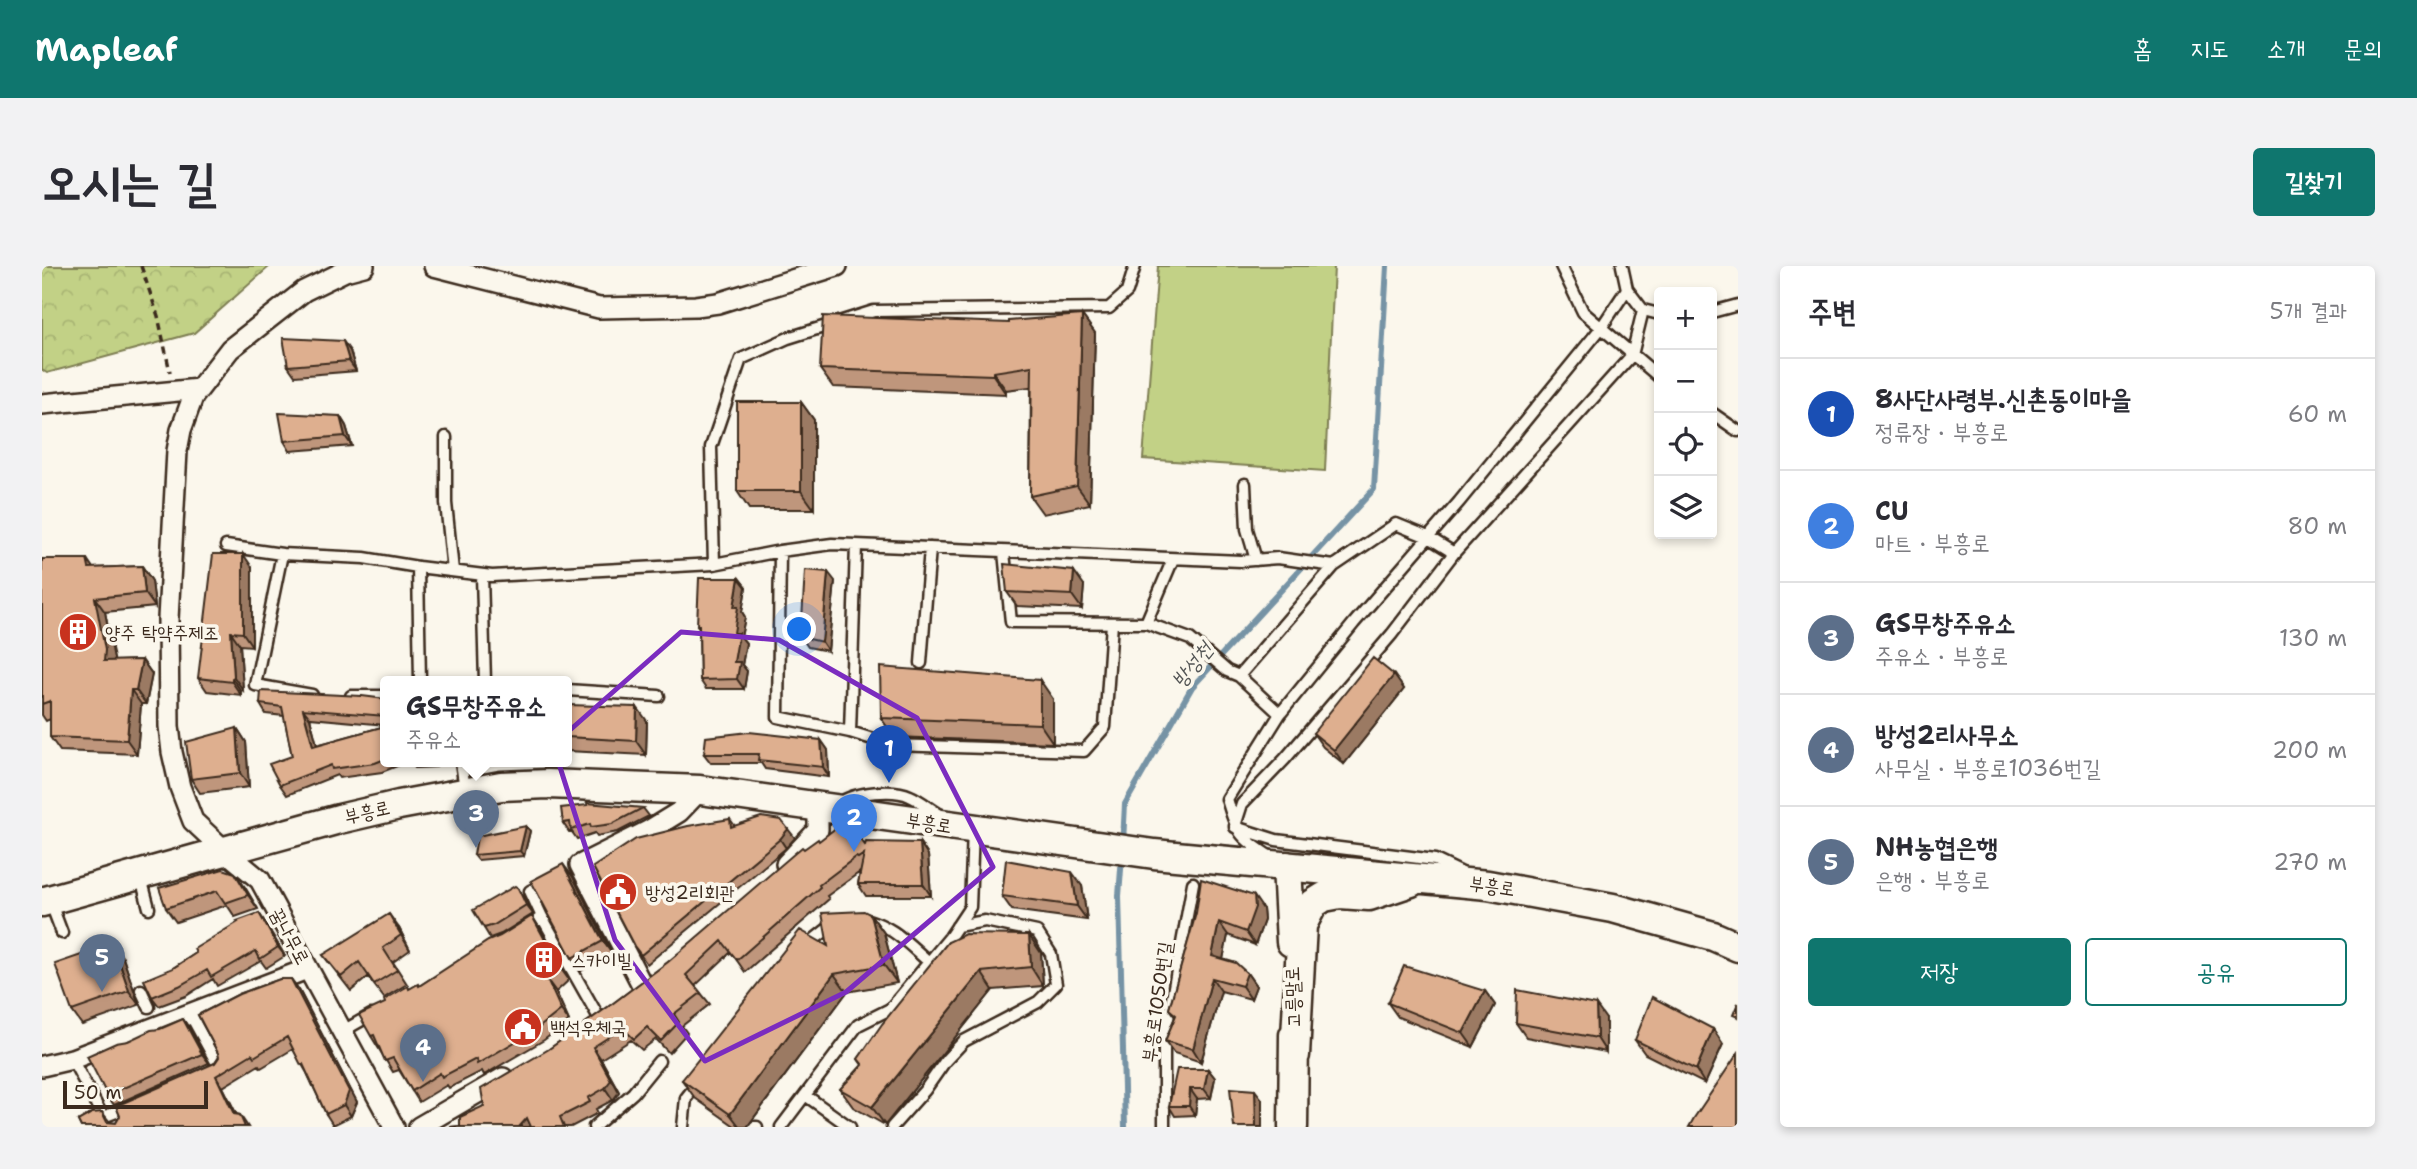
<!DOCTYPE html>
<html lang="ko">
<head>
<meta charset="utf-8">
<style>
  :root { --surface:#fff; --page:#f2f2f3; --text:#2b2b33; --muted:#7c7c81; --line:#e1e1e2; --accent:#0f766e }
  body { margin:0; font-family:"Shantell Sans","Poor Story",sans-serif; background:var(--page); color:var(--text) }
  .controls { position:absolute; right:21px; top:21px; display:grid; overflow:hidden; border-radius:7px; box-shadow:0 4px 10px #0003 }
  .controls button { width:63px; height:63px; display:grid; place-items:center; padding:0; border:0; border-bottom:2px solid var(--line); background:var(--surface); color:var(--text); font:35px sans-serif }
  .scale { position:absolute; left:21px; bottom:18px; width:145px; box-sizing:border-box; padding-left:7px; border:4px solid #3b2a1e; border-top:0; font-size:19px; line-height:24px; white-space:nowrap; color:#3b2a1e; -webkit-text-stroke:5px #fbf7ec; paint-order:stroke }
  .you { position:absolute; left:758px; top:364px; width:24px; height:24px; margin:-18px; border:5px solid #fff; border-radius:50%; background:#1a73e8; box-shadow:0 0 0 10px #1a73e833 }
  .badge { display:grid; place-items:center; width:46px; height:46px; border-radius:50%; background:var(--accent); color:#fff; font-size:23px; font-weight:700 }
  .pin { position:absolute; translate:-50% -58px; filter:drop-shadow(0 2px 4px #0008) }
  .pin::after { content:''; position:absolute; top:37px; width:24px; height:21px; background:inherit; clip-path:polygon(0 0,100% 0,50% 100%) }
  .popup { position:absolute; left:338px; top:410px; width:192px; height:91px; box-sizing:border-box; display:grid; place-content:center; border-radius:7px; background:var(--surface); filter:drop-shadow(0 2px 5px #0005); font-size:23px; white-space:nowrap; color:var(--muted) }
  .popup b { font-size:26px; color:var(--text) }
  .popup::after { content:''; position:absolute; left:50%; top:100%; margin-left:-14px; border:14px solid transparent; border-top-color:var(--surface) }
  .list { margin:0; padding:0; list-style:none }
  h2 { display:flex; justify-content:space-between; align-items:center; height:91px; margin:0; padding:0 28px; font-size:30px }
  h2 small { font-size:23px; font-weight:400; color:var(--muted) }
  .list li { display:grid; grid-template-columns:46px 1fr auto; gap:21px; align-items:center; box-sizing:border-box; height:112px; padding:0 28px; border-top:2px solid var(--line) }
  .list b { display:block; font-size:26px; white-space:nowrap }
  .list p { margin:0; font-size:23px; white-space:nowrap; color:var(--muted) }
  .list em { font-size:23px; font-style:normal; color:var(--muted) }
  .actions { display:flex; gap:14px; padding:21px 28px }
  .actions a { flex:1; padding:16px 0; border:2px solid var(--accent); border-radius:7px; text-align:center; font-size:24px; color:var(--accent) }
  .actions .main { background:var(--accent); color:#fff }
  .icon { flex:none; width:38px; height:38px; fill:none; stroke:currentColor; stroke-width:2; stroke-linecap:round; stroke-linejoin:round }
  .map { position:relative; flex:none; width:1696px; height:861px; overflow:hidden; border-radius:7px }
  header { display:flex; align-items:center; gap:42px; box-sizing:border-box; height:98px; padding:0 35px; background:var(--accent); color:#fff }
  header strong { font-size:33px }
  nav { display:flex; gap:38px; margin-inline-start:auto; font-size:24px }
  .intro { display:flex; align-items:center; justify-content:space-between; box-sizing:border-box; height:168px; padding:0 42px }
  h1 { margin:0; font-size:49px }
  .button { padding:18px 32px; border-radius:7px; background:var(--accent); color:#fff; font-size:24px; font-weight:700 }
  main { display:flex; gap:42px; padding:0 42px }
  aside { flex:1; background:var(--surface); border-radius:7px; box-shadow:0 4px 10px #0003 }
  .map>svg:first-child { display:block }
  .forest { fill:url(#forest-crowns); stroke:#7e7e52; stroke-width:2 }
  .pitch { fill:#c2d186; stroke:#7e7e52; stroke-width:2 }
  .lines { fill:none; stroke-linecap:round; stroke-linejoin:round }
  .stream { stroke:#7693a5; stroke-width:6 }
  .lane-casing { stroke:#3b2a1e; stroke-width:15 }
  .street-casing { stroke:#3b2a1e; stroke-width:24 }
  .secondary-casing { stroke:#3b2a1e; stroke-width:33 }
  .path { stroke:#3b2a1e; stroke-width:3.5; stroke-dasharray:7 5; stroke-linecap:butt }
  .lane { stroke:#fbf7ec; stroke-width:10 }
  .street { stroke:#fbf7ec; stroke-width:19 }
  .secondary { stroke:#fbf7ec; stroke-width:28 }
  .wall { fill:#bf967b; stroke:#3b2a1e; stroke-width:2 }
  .shaded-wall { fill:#9b7a64; stroke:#3b2a1e; stroke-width:2 }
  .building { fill:#deaf8f; stroke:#3b2a1e; stroke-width:2 }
  .marked { fill:none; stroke:#7b2cbf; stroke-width:5; stroke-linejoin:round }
  .labels { text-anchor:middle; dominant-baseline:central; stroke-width:7; stroke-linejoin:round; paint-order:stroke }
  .poi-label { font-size:19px; fill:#3b2a1e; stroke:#fbf7ec; text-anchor:start }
  .street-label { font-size:19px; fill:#3b2a1e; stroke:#fbf7ec }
  .water-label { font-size:21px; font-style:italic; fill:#545656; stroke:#fbf7ec }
</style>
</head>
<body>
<header>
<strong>Mapleaf</strong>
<nav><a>홈</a><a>지도</a><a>소개</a><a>문의</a></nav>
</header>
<div class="intro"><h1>오시는 길</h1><a class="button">길찾기</a></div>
<main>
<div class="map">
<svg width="1696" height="861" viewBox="0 0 1696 861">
  <defs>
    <pattern id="forest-crowns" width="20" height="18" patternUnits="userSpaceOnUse" patternTransform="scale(1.75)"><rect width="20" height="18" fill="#c2d186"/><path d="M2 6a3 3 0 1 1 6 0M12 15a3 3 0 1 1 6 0" fill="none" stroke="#a8b473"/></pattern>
  </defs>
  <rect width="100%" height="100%" fill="#fbf7ec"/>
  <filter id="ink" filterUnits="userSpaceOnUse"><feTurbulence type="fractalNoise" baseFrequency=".0143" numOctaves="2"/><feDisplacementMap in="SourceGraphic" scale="14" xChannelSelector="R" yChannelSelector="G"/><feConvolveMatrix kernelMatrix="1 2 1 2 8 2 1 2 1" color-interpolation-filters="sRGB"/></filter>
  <g filter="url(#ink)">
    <!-- forest -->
    <path class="forest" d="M0,0H228L152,67L5,107L0,104Z"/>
    <!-- pitch -->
    <path class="pitch" d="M1116,0H1292L1283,205L1101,193Z"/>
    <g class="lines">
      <!-- stream -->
      <path class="stream" d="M1081,576L1083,538L1150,421L1332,223L1345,0
        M1080,590L1077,630L1083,861"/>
      <!-- lane casing -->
      <g class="lane-casing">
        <path id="lane" d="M1519,0L1541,46L1617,111
          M1580,0L1585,23L1601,44L1617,48
          M1670,46L1696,39
          M1670,147L1696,165
          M404,171V237L411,305
          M1203,218L1205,263L1214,294
          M184,280L240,288
          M738,285L736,451L808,466L850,479L1042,485L1063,461L1070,357
          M962,286L969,356L1104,357L1131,293
          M672,298L669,181L699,93L746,72L832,45L1067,42L1085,26L1093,0
          M376,301L450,310L672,298L738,285L790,278L1199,295L1236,292L1292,300L1354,258L1386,271L1412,287
          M440,309L443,416
          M1104,357L1148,373L1185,405L1197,410L1238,448
          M879,397L888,282
          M1197,410L1292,300
          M525,424L617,430
          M270,429L213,419L240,288L322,292L376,301L378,416
          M309,430H343
          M808,466L814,279
          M419,496L423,523
          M798,537C812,526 852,522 868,530C878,534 888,543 897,548
          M1193,560L1200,538L1243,493L1350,368L1412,287L1590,89L1601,44
          M1193,561L1234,574L1393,594L1420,607
          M1227,590C1197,571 1195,566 1185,533L1238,448L1312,357L1417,236L1559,62L1585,23
          M99,612L107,642
          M503,617L488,625L500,651L556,750
          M8,635L20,667
          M822,653C851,660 865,677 887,696
          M485,661L500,651
          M764,680L793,657
          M99,724L107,741
          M148,748L177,801L171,804
          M299,766L329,749
          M30,793L61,851L87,841
          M763,829L808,861
          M552,861L591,827L617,795
          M641,861L644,832L655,818
          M712,861H715
          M739,861L816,759L848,743L908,671L928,641L931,564
          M850,861L883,824L904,794L922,775L996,736L1014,718L1009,688L995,666L943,655L915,660
          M1122,861V776L1151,617"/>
      </g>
      <!-- street casing -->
      <g class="street-casing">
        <path id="street" d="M322,0L303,5L262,25L188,83L151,131L139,164L135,185L126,353L127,460L130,486L138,521L151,555L183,585L218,614L352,861
          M392,0L557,42L654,40L676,37L795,0
          M0,138L157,123
          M744,598L776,564V542
          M599,717L538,599L606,565L637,546L658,524
          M0,800L30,793L265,703
          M377,861L461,812"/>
      </g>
      <!-- secondary casing -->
      <g class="secondary-casing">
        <path id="secondary" d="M1245,600L1249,676
          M0,636L297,553L357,539L459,520L506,518L658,524L1112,588L1446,619L1571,642L1671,670L1696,681
          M1253,789L1260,659L1271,638L1282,631L1298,628L1327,630L1369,616
          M1251,861L1252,769"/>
      </g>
      <!-- path -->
      <path class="path" d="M99,0L116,50L128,106"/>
      <!-- lane -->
      <use href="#lane" class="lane"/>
      <!-- street -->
      <use href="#street" class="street"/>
      <!-- secondary -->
      <use href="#secondary" class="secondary"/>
    </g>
    <!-- wall -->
    <path class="wall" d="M1040,49L1053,67L1048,238L1001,248L988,230L989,121L964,124V128L791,121L778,103L967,57Z
      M308,85L314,105L253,110L246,100Z
      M759,136L772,154V243H707L695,225Z
      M298,150L304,160L310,180L248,185L242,175Z
      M0,293H45L51,302L100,300L110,315L113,341L63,346L72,395L100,394L110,408L104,438H99L95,488L18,485L8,471V453L4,455L0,449Z
      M210,301V380L198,379L201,424L199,425V429L165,425L156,412Z
      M697,312L704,321L700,346L703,351L699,371L704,377L700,399L705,405L702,423H664L658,414L657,362L655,359Z
      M793,315L786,385L766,381L759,371Z
      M1042,319L1040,343L975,340L965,326Z
      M1352,409L1362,423L1302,498L1281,481L1271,467Z
      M343,433V459L268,452L275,479L343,460V496H365L340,506L297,512L295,509L245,529L238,519L250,490L242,450L224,448L218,438Z
      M1011,433V477L852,471L839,452Z
      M525,439L605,455L604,489L525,485Z
      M195,462L204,476L207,521L158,527L149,513Z
      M779,474L786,484L787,511L723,503L719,497H669L662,488Z
      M369,496H392L394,501L373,502Z
      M601,542L607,550L576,566L555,570L553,567L535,573L530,566H527L521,557Z
      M688,553L693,560L753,572L744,582L605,698L592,680Z
      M484,560L488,565L482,590L436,594L432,589Z
      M777,575L823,579L878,577L886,589L889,630H824L816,618L818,606L785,630L787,633L703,706L689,686L653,720L668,738L640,760L645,767L627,787L614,773L600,784L589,774L559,793L577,826L571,834L554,843L556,847L529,861H408L418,860L507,783L570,738L626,696L762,583Z
      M193,607L216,643L193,651L185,639L134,656L124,642Z
      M531,611L570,688L539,705L530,692Z
      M1040,620L1045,654L970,644L960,630Z
      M483,632L491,648L459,668L448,672L442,662Z
      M1221,643L1222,654L1213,679L1186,669L1181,693L1205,707L1214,720L1209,733L1179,725L1159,796L1132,787L1123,775L1133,751L1127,743L1154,647Z
      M217,647L243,690L224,702L219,695L175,720L171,713L144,730L117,740L110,731L131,702Z
      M829,649L842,667L855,717L805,726L705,861H694L653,832L640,814L786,680Z
      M490,650L497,661L527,714L514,726L527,755L502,774L442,809L440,805L407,822L405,819L377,836L357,804L351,806L329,770L343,737L367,723L377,720Z
      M357,662L368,684L351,696L365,718L342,732L326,711L309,725L281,689Z
      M906,676L999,687L1001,720L951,724L843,859L811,841L798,823L820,799L816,793Z
      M81,692L97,739L40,759L30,745Z
      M238,713H249L257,724L315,836L309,850L291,859L284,848L265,807L251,783L219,802L217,799L181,821L194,848L198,849L206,861H39L36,855L50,847L60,846L68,856L74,857L78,850L74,840L173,797L177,791L176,787L156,749L197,728Z
      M1443,725L1453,739L1431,781L1356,751L1346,737Z
      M141,753L147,762L167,797L72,839L65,829L86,775Z
      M1564,753V786L1484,771L1474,757Z
      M1671,763L1681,778L1663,818L1603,788L1593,774Z
      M1166,803L1173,812L1169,832L1155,833L1153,849L1133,850L1127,840Z"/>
    <!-- shaded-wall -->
    <path class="shaded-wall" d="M1040,49L1053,67L1048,238L1035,220Z
      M301,75L308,85L314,105L307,95Z
      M951,106L964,124V128L951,109Z
      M759,136L772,154V243L759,225Z
      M298,150L304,160L310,180L303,170Z
      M201,288L210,301V380L201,367Z
      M100,300L110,315L113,341L103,327Z
      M1032,305L1042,319L1040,343L1030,329Z
      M786,306L793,315L786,385L780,376Z
      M697,312L704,321L700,346L703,351L699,371L704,377L700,399L705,405L702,423L695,413L692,396V341Z
      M53,332L63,346L73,398L62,395Z
      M189,366L198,379L201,424L192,411Z
      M100,394L110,408L104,438L94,424Z
      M1352,409L1362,423L1302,498L1292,484Z
      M190,412L199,425V429L190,416Z
      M998,414L1011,433V477L998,458Z
      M89,424L99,438L95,488L85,474Z
      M595,441L605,455L604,489L594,475Z
      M261,443L268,452L278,490L271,480Z
      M195,462L204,476L207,521L198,507Z
      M779,474L786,484L787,511L781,501Z
      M484,560L488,565L482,590L478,585Z
      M746,563L753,572L744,582L738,573Z
      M878,577L886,589L889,630L881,618Z
      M521,598L531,611L570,688L561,675Z
      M1030,606L1040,620L1045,654L1035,640Z
      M193,607L203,621L216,643L206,629Z
      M476,622L483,632L491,648L484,639Z
      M1212,630L1221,643L1222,654L1213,679L1204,666Z
      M217,647L223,656L243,690L236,681Z
      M347,648L357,662L368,684L359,669Z
      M829,649L842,667L855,717L842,699Z
      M490,650L497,661L527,714L519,703Z
      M1177,656L1186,669L1179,703L1170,690Z
      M987,669L999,687L1001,720L989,701Z
      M71,678L81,692L97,739L87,725Z
      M939,706L951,724L843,859L830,841Z
      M1205,707L1214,720L1209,733L1200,720Z
      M792,708L805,726L705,861H698L688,848Z
      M1170,712L1179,725L1159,796L1151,783Z
      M249,713L257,724L315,836L309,850L302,839Z
      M506,715L514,726L527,755L519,744Z
      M1443,725L1453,739L1431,781L1421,767Z
      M1554,739L1564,753V786L1555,772Z
      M141,753L147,762L167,797L160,788Z
      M1671,763L1681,778L1663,818L1654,804Z
      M551,781L559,793L577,826L571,834L563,822Z
      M1166,803L1173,812L1169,832L1162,823Z
      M174,810L181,821L200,859L192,848Z
      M1148,823L1155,833L1153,849L1147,840Z
      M1213,824L1220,833V861H1214Z
      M485,852L491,861H477Z"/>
    <!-- building -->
    <path class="building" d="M1040,49L1035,220L988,230L990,100L951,106V109L778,103L781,50L967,57V55Z
      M241,72L301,75L307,95L246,100Z
      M695,136H759V225H695Z
      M237,147L298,150L303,170L242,175Z
      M171,288H201V367L189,366L192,411L190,412V416L156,412Z
      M0,293H45L47,302L100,300L103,327L53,332L63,384L62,395L100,394L94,424H89L85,474L8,471V435L0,438Z
      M962,298L1032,305L1030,329L965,326Z
      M763,304L786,306L780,376L759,371Z
      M657,312H697L692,341H696L692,367H697L692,396H698L695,413L658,414L657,359H655Z
      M1331,392L1352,409L1292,484L1271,467Z
      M838,401L998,414V458L839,452Z
      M219,425L320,430L343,433V450L261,443L271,480L343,460V493L333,497L290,503L289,499L238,519L227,498L250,490L240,441L218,438Z
      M525,439L595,441L594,475L525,471Z
      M195,462L198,507L149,513L144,476Z
      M707,466L779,474L781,501L716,494L717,488H662L664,471Z
      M545,537L601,542L570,558L549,561L548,558L529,564L528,556L521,557L519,542L546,539Z
      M719,551L739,554L746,563L738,573L599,689L592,680L551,601L594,573L646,560L688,553L689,561Z
      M484,560L478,585L432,589L435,570Z
      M795,561L811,563L823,579L824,576L878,577L881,618H816L822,588L816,592L814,591L777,619L778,621L695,694L680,675L644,709L659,727L632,748L637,756L619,775L605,761L592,773L581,762L551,781L569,814L563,822L546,832L548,836L518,851L522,861H489L485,852L477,861H408L418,860V851L442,840L439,823L507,783L570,738L626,696L760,581L762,583L776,573L777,575Z
      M964,594L1030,606L1035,640L960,630Z
      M521,598L561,675L530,692L489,615Z
      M181,603L193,607L206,629L183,637L175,625L124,642L117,622Z
      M1159,613L1212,630L1213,641L1204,666L1177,656L1170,690L1194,697L1205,707L1200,720L1170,712L1151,783L1123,775L1134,749L1127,743L1154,647Z
      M473,620L476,622L484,639L452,659L442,662L431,644Z
      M822,645L829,649L842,699L792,708L688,848L640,814L758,664L786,680L780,647Z
      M217,647L236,681L218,693L214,685L169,711L165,704L137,720L110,731L102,714L131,702L154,687L152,683L196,656L195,655Z
      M347,648L359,669L341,682L355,704L332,718L317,696L299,711L281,689Z
      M490,650L519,703L506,715L519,744L495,763L435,798L434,793L400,811L398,807L370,825L351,792L343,795L332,769L329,770L317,749L343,737L342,734L366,720L367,723L376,718L377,720L446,675L458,670Z
      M923,668L987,669L989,701L939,706L830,841L798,823L821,799L816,793L840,758L906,676Z
      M71,678L87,725L30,745L13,698Z
      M1362,700L1443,725L1421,767L1346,737Z
      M238,713H249L307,825L302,839L284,848L261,798L259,799L245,771L212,791L210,788L174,810L192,848L198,849L203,861H39L36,855L50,847L60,846L65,856L74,857L78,850L74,840L173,797L177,791L176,787L156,749L197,728Z
      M1475,724L1554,739L1555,772L1474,757Z
      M1610,731L1671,763L1654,804L1593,774Z
      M1696,737V751L1691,749Z
      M141,753L160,788L65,829L45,790L74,777L86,775L109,764L118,763Z
      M1696,787V861H1647L1652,852Z
      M1135,803H1166L1162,823H1148L1147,840H1127Z
      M1188,822L1213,824L1214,861H1192Z"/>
  </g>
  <!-- marked area -->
  <path class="marked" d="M639,366L737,374L875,452L951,601L804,726L663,795L573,674L511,479Z"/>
  <!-- icons -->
  <defs>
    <g id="building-disc" transform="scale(2.0125)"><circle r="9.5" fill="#c8321e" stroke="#fbf7ec"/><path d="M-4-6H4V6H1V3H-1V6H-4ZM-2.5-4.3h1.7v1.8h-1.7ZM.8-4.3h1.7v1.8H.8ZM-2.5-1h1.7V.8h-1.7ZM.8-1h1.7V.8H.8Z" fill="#fff"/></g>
    <g id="civic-disc" transform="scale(2.0125)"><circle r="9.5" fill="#c8321e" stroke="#fbf7ec"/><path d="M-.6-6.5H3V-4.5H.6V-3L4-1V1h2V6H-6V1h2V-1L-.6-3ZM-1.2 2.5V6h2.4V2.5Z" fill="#fff"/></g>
  </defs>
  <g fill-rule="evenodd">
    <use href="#building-disc" x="36" y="366"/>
    <use href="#civic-disc" x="576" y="626"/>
    <use href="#building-disc" x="502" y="694"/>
    <use href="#civic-disc" x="481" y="761"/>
  </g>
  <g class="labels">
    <!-- poi labels -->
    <g class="poi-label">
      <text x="63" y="366">양주 탁약주제조</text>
      <text x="603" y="626">방성2리회관</text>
      <text x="529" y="694">스카이빌</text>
      <text x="508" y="761">백석우체국</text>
    </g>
    <!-- street labels -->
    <g class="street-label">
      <text transform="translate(325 546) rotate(-13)">부흥로</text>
      <text transform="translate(887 557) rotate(9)">부흥로</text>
      <text transform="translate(1450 620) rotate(8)">부흥로</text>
      <text transform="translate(248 670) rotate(62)">꿈나무로</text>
      <text transform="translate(1251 731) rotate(-92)">고릉말로</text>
      <text transform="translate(1115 736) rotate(-82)">부흥로1050번길</text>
    </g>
    <!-- water labels -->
    <g class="water-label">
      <text transform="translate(1150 399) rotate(-51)">방성천</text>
    </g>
  </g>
</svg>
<div class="controls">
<button>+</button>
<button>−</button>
<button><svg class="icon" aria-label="locate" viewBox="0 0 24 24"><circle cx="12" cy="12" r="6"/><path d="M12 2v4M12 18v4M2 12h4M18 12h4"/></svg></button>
<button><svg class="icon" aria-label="layers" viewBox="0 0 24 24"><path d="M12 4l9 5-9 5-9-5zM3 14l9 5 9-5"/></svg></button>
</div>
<div class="scale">50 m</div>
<div class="you"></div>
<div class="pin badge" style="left:847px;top:517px;background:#1a4fb4">1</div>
<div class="pin badge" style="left:812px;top:586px;background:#3f7fe0">2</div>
<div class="pin badge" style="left:434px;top:582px;background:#5c6f8a">3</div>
<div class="popup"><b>GS무창주유소</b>주유소</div>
<div class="pin badge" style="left:381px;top:816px;background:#5c6f8a">4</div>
<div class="pin badge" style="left:60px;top:726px;background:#5c6f8a">5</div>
</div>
<aside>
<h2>주변<small>5개 결과</small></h2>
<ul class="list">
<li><span class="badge" style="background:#1a4fb4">1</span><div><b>8사단사령부.신촌동이마을</b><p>정류장 · 부흥로</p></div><em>60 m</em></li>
<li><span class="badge" style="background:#3f7fe0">2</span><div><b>CU</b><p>마트 · 부흥로</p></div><em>80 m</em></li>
<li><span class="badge" style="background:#5c6f8a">3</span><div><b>GS무창주유소</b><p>주유소 · 부흥로</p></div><em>130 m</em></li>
<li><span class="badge" style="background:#5c6f8a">4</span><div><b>방성2리사무소</b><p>사무실 · 부흥로1036번길</p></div><em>200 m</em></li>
<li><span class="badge" style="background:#5c6f8a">5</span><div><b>NH농협은행</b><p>은행 · 부흥로</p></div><em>270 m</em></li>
</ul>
<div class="actions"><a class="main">저장</a><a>공유</a></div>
</aside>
</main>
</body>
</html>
